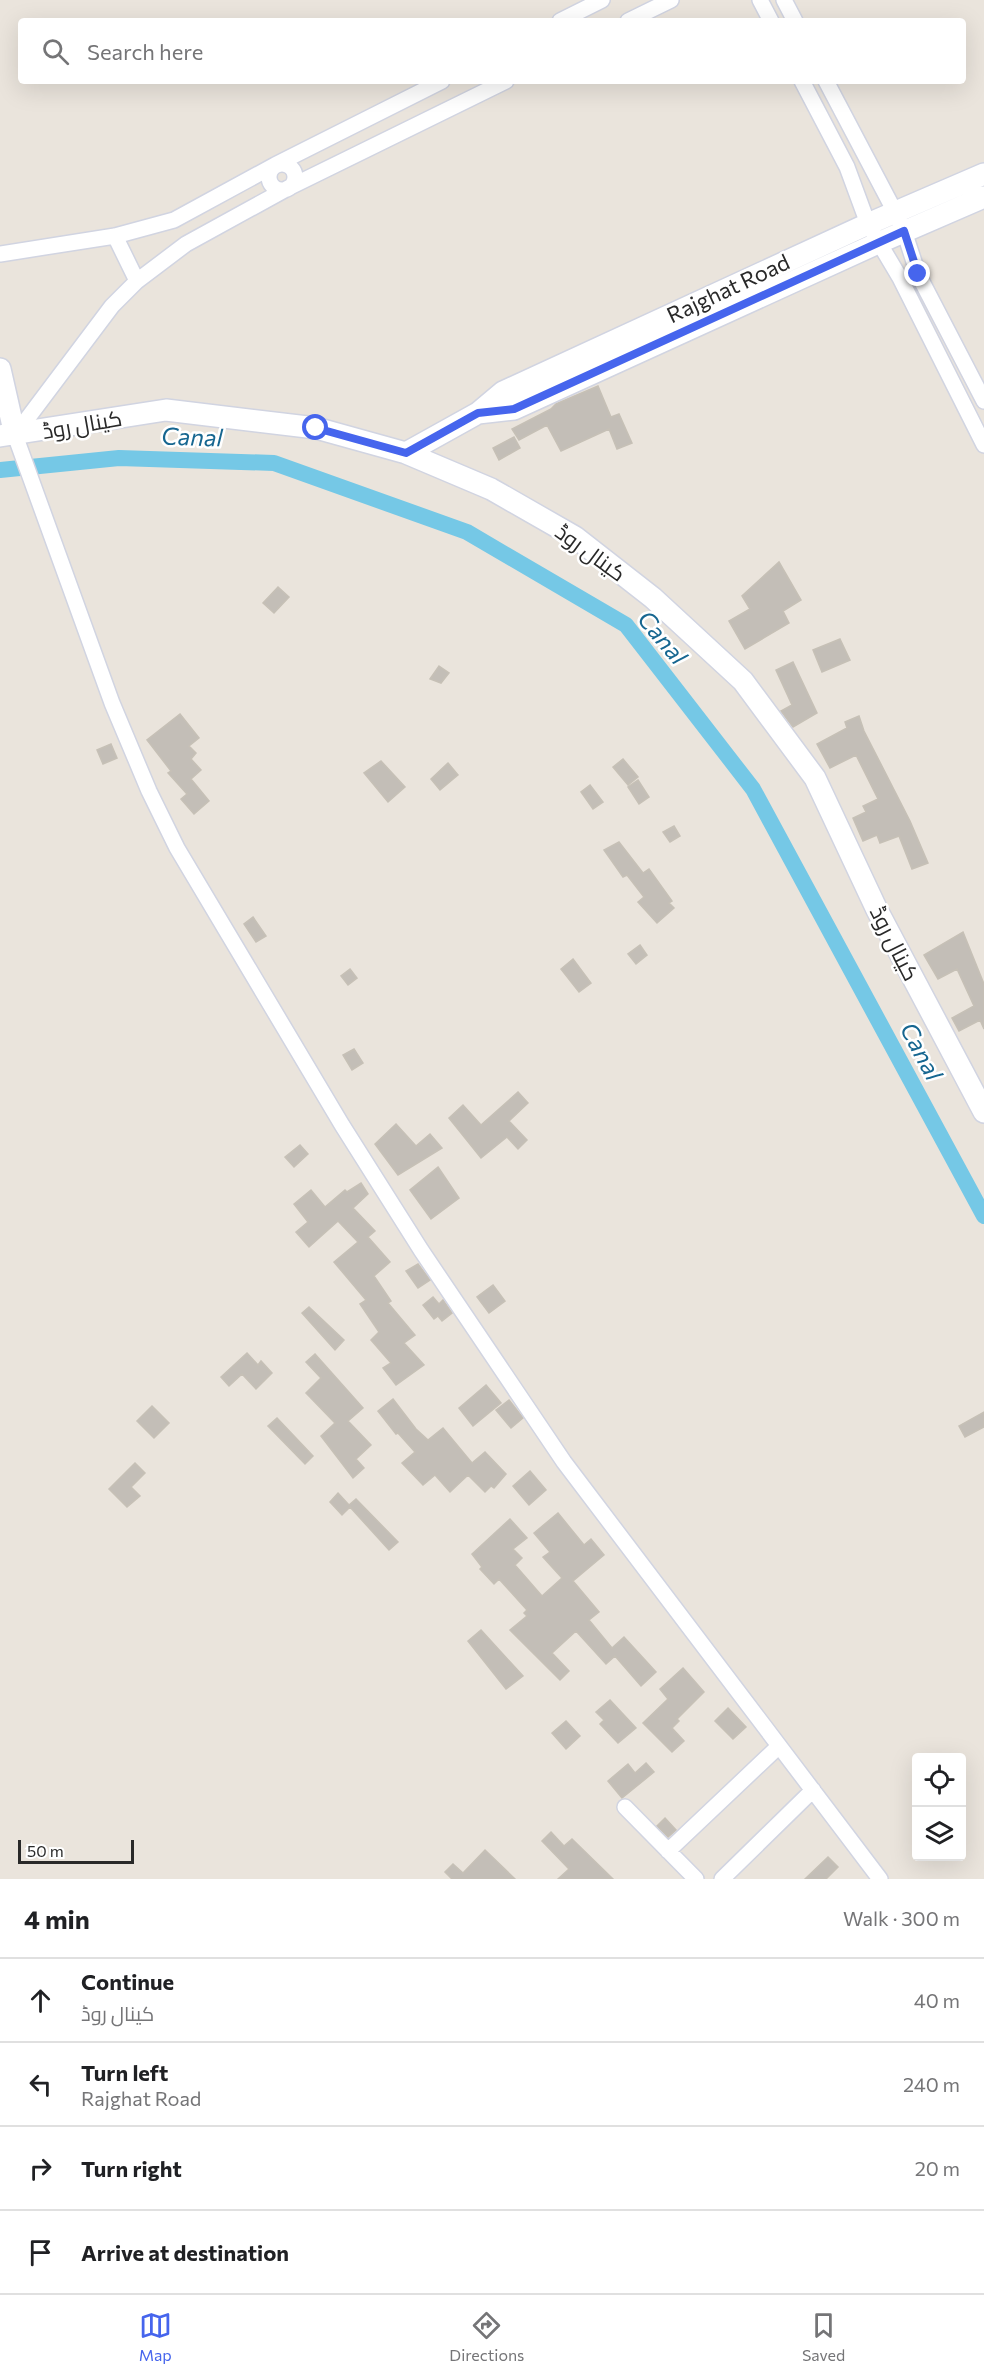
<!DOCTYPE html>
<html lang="en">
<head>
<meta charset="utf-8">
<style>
  :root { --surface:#fff; --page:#f2f2f2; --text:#202124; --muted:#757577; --line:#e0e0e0; --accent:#4665ed }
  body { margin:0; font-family:Commissioner,Cairo,sans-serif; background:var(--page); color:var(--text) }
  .controls { position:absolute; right:18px; bottom:18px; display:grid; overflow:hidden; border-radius:6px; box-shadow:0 6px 24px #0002 }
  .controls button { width:54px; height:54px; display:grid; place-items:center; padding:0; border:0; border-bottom:2px solid var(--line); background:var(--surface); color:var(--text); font:30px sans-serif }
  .scale { position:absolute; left:18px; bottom:15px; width:116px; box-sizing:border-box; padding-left:6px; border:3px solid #292929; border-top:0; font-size:16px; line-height:21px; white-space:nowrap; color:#292929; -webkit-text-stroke:4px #fff; paint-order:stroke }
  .stop { position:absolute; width:18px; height:18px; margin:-14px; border:4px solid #4665ed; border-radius:50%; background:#fff }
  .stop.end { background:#4665ed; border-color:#fff; box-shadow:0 2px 6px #0008 }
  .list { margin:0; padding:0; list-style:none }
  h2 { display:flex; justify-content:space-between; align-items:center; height:78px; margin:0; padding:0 24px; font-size:26px }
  h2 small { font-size:20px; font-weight:400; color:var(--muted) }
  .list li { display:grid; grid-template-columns:39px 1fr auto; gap:18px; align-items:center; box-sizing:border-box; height:84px; padding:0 24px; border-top:2px solid var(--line) }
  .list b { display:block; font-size:22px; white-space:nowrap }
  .list p { margin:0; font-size:20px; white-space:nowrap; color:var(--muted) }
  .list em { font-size:20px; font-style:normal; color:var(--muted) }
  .icon { flex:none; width:33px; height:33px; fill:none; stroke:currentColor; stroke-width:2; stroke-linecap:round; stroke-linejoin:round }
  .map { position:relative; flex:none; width:984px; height:1879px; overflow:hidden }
  .search { position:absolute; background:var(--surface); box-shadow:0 6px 24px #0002; left:18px; right:18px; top:18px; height:66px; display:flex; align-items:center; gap:15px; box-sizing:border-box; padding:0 21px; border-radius:6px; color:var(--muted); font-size:22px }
  .sheet { height:414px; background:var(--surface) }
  nav { display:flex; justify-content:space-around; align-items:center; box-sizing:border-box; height:84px; border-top:2px solid var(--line); background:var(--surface); font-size:16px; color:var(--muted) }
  nav a { display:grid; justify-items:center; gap:3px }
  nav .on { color:var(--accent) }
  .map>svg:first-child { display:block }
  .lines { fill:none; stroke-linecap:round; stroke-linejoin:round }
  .canal { stroke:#75c8e6; stroke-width:16 }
  .building { fill:#c3beb7; stroke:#c6c0b6; stroke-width:1.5 }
  .street-casing { stroke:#d1d4e1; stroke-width:18 }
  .secondary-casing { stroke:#d1d4e1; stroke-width:24 }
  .street { stroke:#fff; stroke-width:15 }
  .secondary { stroke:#fff; stroke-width:21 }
  .route { stroke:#4665ed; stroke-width:8 }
  .labels { text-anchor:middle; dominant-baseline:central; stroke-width:5; stroke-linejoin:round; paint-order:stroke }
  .street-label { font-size:22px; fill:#292929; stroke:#fff }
  .water-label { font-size:24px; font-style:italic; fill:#166690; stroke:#fff }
</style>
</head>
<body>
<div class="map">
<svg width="984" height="1879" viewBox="0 0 984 1879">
  <rect width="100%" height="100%" fill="#eae4dc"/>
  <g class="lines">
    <!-- canal -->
    <path class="canal" d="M0,470L119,458L274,463L467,532L626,625L753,789L984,1216"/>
  </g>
  <!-- building -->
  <path class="building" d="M598,386L611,417L619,414L632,443L617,449L609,429L561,451L547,425L519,440L512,429L551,409L556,404Z
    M514,437L520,448L499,460L493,448Z
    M779,562L801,600L783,611L789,623L745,649L729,621L750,609L742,596Z
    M278,587L289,597L274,613L263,603Z
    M840,639L850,660L822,672L813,650Z
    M793,662L817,713L793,727L781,711L792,705L776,670Z
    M439,666L449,673L441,683L430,679Z
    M180,714L199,738L189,746L196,753L191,759L201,770L191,779L209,801L194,814L181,799L187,794L168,773L171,771L147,740Z
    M859,716L864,731L910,821L928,863L912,869L899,836L880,843L877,835L863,841L853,818L866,812L863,806L878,799L856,755L830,768L817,744L847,728L845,722Z
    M111,744L117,758L103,764L97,750Z
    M623,759L638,777L628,785L613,767Z
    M381,761L405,787L388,802L364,773Z
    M448,763L458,775L440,790L431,779Z
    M638,780L649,797L639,804L628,787Z
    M590,785L603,802L593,809L581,792Z
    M674,826L680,836L670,842L663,832Z
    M619,842L643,873L649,869L672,901L669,903L674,908L657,923L638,902L644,897L627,875L623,877L604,850Z
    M253,917L266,936L256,942L244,924Z
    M963,932L984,984V1029L980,1020L959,1031L952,1018L974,1006L957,969L938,979L924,955Z
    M640,945L647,955L636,964L628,954Z
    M573,959L591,983L579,992L561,969Z
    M350,969L357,978L348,985L341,976Z
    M354,1049L363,1063L352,1070L343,1055Z
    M518,1092L528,1103L509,1121L527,1140L518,1149L507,1137L481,1158L449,1118L463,1105L481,1125Z
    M396,1124L416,1146L430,1134L442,1148L398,1175L375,1144Z
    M300,1145L308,1154L294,1167L285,1157Z
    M438,1167L459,1198L431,1219L410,1190Z
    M361,1183L368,1194L353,1208L375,1231L368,1237L390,1262L374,1276L391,1301L388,1303L415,1335L404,1343L424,1365L396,1385L383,1368L391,1363L371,1340L379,1332L360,1304L366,1300L334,1262L358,1242L338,1221L309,1247L296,1232L308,1222L294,1204L311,1190L325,1207L345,1190L347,1192Z
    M418,1264L430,1280L418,1288L406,1271Z
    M493,1285L505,1301L489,1313L477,1297Z
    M433,1297L439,1304L443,1300L452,1313L442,1321L438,1316L434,1319L423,1305Z
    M309,1307L344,1340L335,1350L302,1313Z
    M247,1353L258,1365L261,1361L272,1373L256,1389L242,1374L229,1386L221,1377Z
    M315,1354L363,1408L348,1421L371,1445L356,1459L364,1468L353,1478L321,1436L335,1423L306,1393L321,1378L306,1362Z
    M486,1385L501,1403L473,1426L459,1408Z
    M393,1399L416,1429L428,1440L443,1428L472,1463L485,1452L506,1474L494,1488L491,1486L485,1492L468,1475L450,1492L435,1475L423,1485L402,1463L415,1452L398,1433L396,1434L378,1411Z
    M509,1400L523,1418L511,1428L496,1410Z
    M152,1406L169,1423L154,1438L137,1421Z
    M984,1412V1427L965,1437L959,1426Z
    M277,1418L313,1456L305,1464L268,1426Z
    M135,1463L145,1473L131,1487L140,1496L127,1507L109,1489Z
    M530,1471L546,1490L529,1505L513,1486Z
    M338,1493L349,1505L356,1499L398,1542L389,1550L350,1507L342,1515L330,1502Z
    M558,1513L584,1545L591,1539L604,1555L573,1581L599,1612L589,1620L612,1648L624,1637L656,1672L641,1686L615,1656L606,1664L576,1631L552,1653L569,1671L560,1680L510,1630L527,1616L524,1613L527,1610L499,1579L494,1584L480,1569L482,1567L472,1554L510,1519L527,1538L513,1549L522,1558L515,1565L542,1596L562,1578L543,1557L550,1552L534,1533Z
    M481,1630L523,1676L506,1689L468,1641Z
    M683,1668L704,1692L677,1719L679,1721L672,1728L684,1741L672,1752L643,1723L668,1699L660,1689Z
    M610,1700L636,1728L618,1743L600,1724L604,1720L596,1712Z
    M728,1708L746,1727L733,1739L715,1721Z
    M566,1721L580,1736L566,1749L552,1733Z
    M646,1763L654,1772L622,1798L608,1781L628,1764L635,1773Z
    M665,1818L676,1830L668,1837L657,1826Z
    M551,1832L564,1846L572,1839L613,1879H558L569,1869L542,1841Z
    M485,1850L515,1879H452L445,1872L453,1864L463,1873Z
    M828,1857L838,1867L826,1879H805Z"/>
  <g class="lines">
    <!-- street casing -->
    <g class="street-casing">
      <path id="street" d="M760,0L771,21
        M784,0L795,21
        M560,21L602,0
        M628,21L671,0
        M506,81L288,188L186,244L137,281L112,306L15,435L112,703L149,791L177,848L342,1125L421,1250L564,1462L880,1879
        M802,81L847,167L868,224L900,278L984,445
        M826,81L895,212L904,231L918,274L984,401
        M269 177a13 13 0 1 1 26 0a13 13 0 1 1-26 0Z
        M115,236L137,281
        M0,254L115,236L174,220L275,165L442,81
        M625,1807L696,1879
        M668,1851L779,1746
        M722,1879L813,1790"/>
    </g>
    <!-- secondary casing -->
    <g class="secondary-casing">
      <path id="secondary" d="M0,369L15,435
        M478,413L514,409L878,243L984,197
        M0,436L166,410L316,428L406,453L491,489L575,537L653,598L743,681L815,778L877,910L984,1112
        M406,453L478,413L503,392L868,224L984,174"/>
    </g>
    <!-- street -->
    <use href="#street" class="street"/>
    <!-- secondary -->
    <use href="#secondary" class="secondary"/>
  </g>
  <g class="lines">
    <!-- route -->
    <path class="route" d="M316,428L406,453L478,413L514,409L904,231L918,274"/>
  </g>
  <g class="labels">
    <!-- street labels -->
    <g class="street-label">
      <text transform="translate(728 288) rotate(-25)">Rajghat Road</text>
      <text transform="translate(82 424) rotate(-10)">کینال روڈ</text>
      <text transform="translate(591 552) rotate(36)">کینال روڈ</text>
      <text transform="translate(895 943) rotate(63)">کینال روڈ</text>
    </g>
    <!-- water labels -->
    <g class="water-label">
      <text transform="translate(192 436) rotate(2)">Canal</text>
      <text transform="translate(663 637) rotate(50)">Canal</text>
      <text transform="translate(922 1051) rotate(62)">Canal</text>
    </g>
  </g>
</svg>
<div class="controls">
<button><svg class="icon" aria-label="locate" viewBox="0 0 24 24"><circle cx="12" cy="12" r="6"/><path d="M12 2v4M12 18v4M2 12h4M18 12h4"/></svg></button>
<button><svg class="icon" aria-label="layers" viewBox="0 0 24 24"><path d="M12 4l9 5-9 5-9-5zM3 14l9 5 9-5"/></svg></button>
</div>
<div class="scale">50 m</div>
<div class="stop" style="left:316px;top:428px"></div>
<div class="stop end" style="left:918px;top:274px"></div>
<div class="search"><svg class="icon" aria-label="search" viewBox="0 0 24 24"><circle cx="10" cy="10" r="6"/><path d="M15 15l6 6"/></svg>Search here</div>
</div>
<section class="sheet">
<h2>4 min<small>Walk · 300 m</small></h2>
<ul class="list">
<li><svg class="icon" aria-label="ahead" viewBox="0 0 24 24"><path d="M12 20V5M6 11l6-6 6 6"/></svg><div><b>Continue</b><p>کینال روڈ</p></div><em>40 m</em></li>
<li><svg class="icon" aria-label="left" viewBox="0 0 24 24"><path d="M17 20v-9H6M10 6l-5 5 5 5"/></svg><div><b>Turn left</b><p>Rajghat Road</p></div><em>240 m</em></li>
<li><svg class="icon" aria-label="right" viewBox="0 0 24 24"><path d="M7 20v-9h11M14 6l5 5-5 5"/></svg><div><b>Turn right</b></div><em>20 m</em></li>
<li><svg class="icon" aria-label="arrive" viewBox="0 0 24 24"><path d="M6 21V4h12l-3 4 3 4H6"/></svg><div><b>Arrive at destination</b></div></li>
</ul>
</section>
<nav>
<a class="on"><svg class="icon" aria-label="map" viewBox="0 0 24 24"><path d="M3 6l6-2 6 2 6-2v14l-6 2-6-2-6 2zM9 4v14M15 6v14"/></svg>Map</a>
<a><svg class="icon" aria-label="directions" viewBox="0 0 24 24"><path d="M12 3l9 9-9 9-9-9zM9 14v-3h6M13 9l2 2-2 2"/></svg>Directions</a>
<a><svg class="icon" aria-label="saved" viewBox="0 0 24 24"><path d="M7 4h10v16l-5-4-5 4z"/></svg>Saved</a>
</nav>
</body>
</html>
